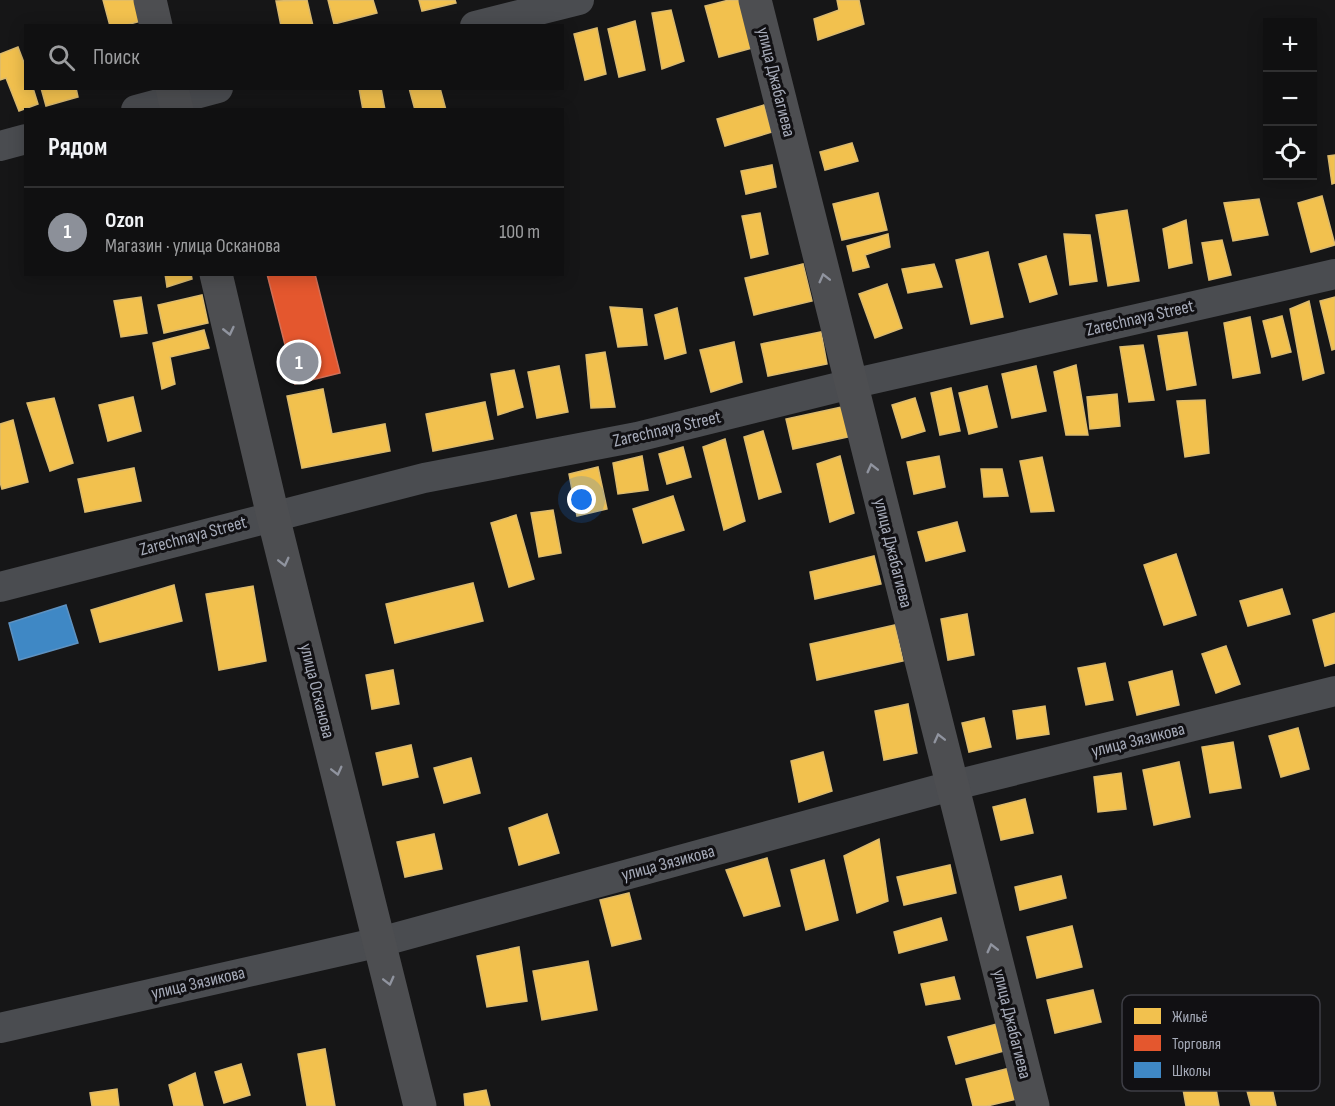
<!DOCTYPE html>
<html lang="ru">
<head>
<meta charset="utf-8">
<style>
  :root { --surface:#101011; --page:#19191a; --text:#f1f3f6; --muted:#9c9d9f; --line:#303031; --accent:#8c9099 }
  body { margin:0; font-family:"Sofia Sans Condensed",sans-serif; background:var(--page); color:var(--text) }
  .controls { position:absolute; right:18px; top:18px; display:grid; overflow:hidden; border-radius:0px; box-shadow:0 3px 15px #0003 }
  .controls button { width:54px; height:54px; display:grid; place-items:center; padding:0; border:0; border-bottom:2px solid var(--line); background:var(--surface); color:var(--text); font:30px sans-serif }
  .you { position:absolute; left:582px; top:500px; width:21px; height:21px; margin:-15px; border:4px solid #fff; border-radius:50%; background:#1a73e8; box-shadow:0 0 0 9px #1a73e833 }
  .badge { display:grid; place-items:center; width:39px; height:39px; border-radius:50%; background:var(--accent); color:#fff; font-size:20px; font-weight:700 }
  .pin { position:absolute; translate:-50% -50%; border:3px solid #fff; box-shadow:0 2px 6px #0006 }
  .list { margin:0; padding:0; list-style:none }
  h2 { display:flex; justify-content:space-between; align-items:center; height:78px; margin:0; padding:0 24px; font-size:26px }
  h2 small { font-size:20px; font-weight:400; color:var(--muted) }
  .list li { display:grid; grid-template-columns:39px 1fr auto; gap:18px; align-items:center; box-sizing:border-box; height:90px; padding:0 24px; border-top:2px solid var(--line) }
  .list b { display:block; font-size:22px; white-space:nowrap }
  .list p { margin:0; font-size:20px; white-space:nowrap; color:var(--muted) }
  .list em { font-size:20px; font-style:normal; color:var(--muted) }
  .icon { flex:none; width:33px; height:33px; fill:none; stroke:currentColor; stroke-width:2; stroke-linecap:round; stroke-linejoin:round }
  .map { position:relative; flex:none; width:1335px; height:1106px; overflow:hidden }
  .search { position:absolute; background:var(--surface); box-shadow:0 3px 15px #0003; left:24px; top:24px; width:540px; height:66px; display:flex; align-items:center; gap:15px; box-sizing:border-box; padding:0 21px; border-radius:0px; color:var(--muted); font-size:22px }
  .panel { position:absolute; background:var(--surface); box-shadow:0 3px 15px #0003; left:24px; top:108px; width:540px; height:168px; border-radius:0px }
  .map>svg:first-child { display:block }
  .homes { fill:#f2c14e; stroke:#dbba6e; stroke-width:1.5 }
  .shops { fill:#e4572e; stroke:#d17058; stroke-width:1.5 }
  .schools { fill:#3f88c5; stroke:#5e92c1; stroke-width:1.5 }
  .lines { fill:none; stroke-linecap:round; stroke-linejoin:round }
  .minor { stroke:#4a4c50; stroke-width:30 }
  .major { stroke:#4d4e51; stroke-width:33 }
  .oneway { stroke:#90949f }
  .labels { text-anchor:middle; dominant-baseline:central; stroke-width:6; stroke-linejoin:round; paint-order:stroke }
  .street-label { font-size:18px; fill:#a6abb9; stroke:#111013 }
  .key { fill:#111013; stroke:#3e3e45; stroke-width:1.5 }
  .key-label { font-size:16px; fill:#a6abb9 }
</style>
</head>
<body>
<div class="map">
<svg width="1335" height="1106" viewBox="0 0 1335 1106">
  <rect width="100%" height="100%" fill="#161617"/>
  <!-- homes -->
  <path class="homes" d="M103,0H136L141,21L123,26H110Z
    M307,0L313,26H281L276,1Z
    M328,0H373L377,13L334,24Z
    M419,0H455L456,3L422,11Z
    M729,0H743L756,47L719,57L705,6Z
    M837,0H859L864,24L818,40L814,19L839,10Z
    M671,10L684,61L662,69L652,13Z
    M635,21L645,70L619,77L608,29Z
    M597,28L606,74L585,80L574,34Z
    M18,47L26,68V88H33L38,104L19,111L6,78L0,80V54Z
    M41,88H76L78,97L46,106Z
    M359,88H381L385,110H363Z
    M409,88H440L446,110H415Z
    M764,105L772,132L725,146L717,119Z
    M852,143L858,161L825,170L820,152Z
    M1335,155V183L1332,184L1328,156Z
    M772,165L776,187L746,194L741,171Z
    M878,193L887,230L842,240L833,204Z
    M1322,196L1335,245L1311,252L1298,203Z
    M1259,199L1268,235L1233,241L1224,203Z
    M1127,210L1139,281L1108,286L1096,215Z
    M760,213L768,254L751,258L742,216Z
    M1186,220L1192,263L1169,268L1163,229Z
    M888,234L890,247L865,255L869,267L853,271L847,246Z
    M1064,234L1090,235L1097,281L1070,285Z
    M1222,240L1231,275L1209,280L1202,243Z
    M988,252L1003,317L971,324L956,260Z
    M1046,256L1057,294L1030,302L1019,264Z
    M803,264L812,301L754,315L745,278Z
    M934,264L942,287L908,293L902,269Z
    M165,274H191L192,279L167,287Z
    M887,284L902,328L875,338L859,294Z
    M202,295L208,323L164,333L158,305Z
    M141,297L147,333L121,337L114,301Z
    M1335,297V349L1332,350L1320,301Z
    M1309,301L1324,373L1303,380L1290,309Z
    M610,307L642,309L647,345L618,347Z
    M677,308L686,353L665,359L655,315Z
    M1282,316L1291,352L1272,357L1263,321Z
    M1250,317L1260,373L1233,378L1224,323Z
    M204,330L209,348L170,357L175,384L162,389L153,343Z
    M821,332L827,364L768,376L761,344Z
    M1187,332L1196,385L1167,390L1158,336Z
    M734,342L742,382L711,392L700,350Z
    M1143,345L1154,400L1129,402L1120,347Z
    M605,352L615,407L591,408L586,355Z
    M1076,365L1088,435H1066L1054,372Z
    M559,366L568,412L537,418L528,372Z
    M1036,366L1046,411L1012,418L1002,374Z
    M514,370L523,407L498,415L491,374Z
    M987,386L997,427L969,434L959,393Z
    M951,388L960,431L940,435L931,393Z
    M323,389L332,434L385,424L390,451L302,468L287,396Z
    M1117,394L1120,426L1090,429L1087,397Z
    M133,397L141,431L108,441L99,405Z
    M54,398L73,463L50,471L27,403Z
    M915,398L925,431L902,438L892,405Z
    M1205,400L1209,453L1185,457L1177,401Z
    M485,402L493,439L433,451L426,414Z
    M842,407L848,437L793,449L786,419Z
    M13,420L28,482L2,489L0,482V424Z
    M763,431L781,492L759,499L744,437Z
    M725,439L745,521L724,530L703,447Z
    M683,447L691,477L667,484L659,454Z
    M642,456L648,490L618,494L613,463Z
    M840,456L854,513L830,522L817,464Z
    M939,456L945,487L914,494L907,462Z
    M1042,457L1054,511L1031,512L1020,461Z
    M598,467L607,509L577,516L569,474Z
    M134,468L141,501L85,512L78,479Z
    M981,469H1002L1008,496L984,497Z
    M673,496L684,530L643,543L633,509Z
    M553,510L561,553L539,557L531,513Z
    M516,515L534,579L509,587L491,523Z
    M957,522L965,551L926,561L918,532Z
    M1176,554L1196,615L1164,625L1144,565Z
    M874,556L881,584L815,599L810,572Z
    M473,583L483,621L395,643L386,604Z
    M174,585L182,621L100,642L91,610Z
    M253,586L266,661L219,670L206,594Z
    M1282,589L1290,614L1248,626L1240,601Z
    M1335,613V663L1325,666L1313,620Z
    M967,614L974,655L948,660L941,619Z
    M895,625L903,661L817,680L810,644Z
    M1226,646L1240,684L1216,693L1202,654Z
    M1105,663L1113,700L1086,705L1078,668Z
    M393,670L399,704L372,709L366,675Z
    M1172,671L1179,705L1137,715L1129,682Z
    M908,704L917,753L884,760L875,711Z
    M1045,706L1049,734L1017,739L1013,711Z
    M984,718L991,747L969,752L962,723Z
    M1298,728L1309,769L1281,777L1269,736Z
    M1233,742L1241,788L1210,793L1202,747Z
    M411,745L418,777L383,785L376,753Z
    M823,752L832,791L799,802L791,761Z
    M471,758L480,793L444,803L434,768Z
    M1179,762L1190,817L1154,825L1143,770Z
    M1121,773L1126,809L1098,812L1094,777Z
    M1025,799L1033,833L1001,840L993,807Z
    M547,814L559,853L519,865L509,828Z
    M434,834L442,869L405,877L397,842Z
    M879,839L888,901L857,913L844,856Z
    M767,858L780,906L744,916L726,870Z
    M824,860L838,920L806,930L791,870Z
    M950,865L956,893L904,905L897,877Z
    M1061,876L1066,898L1020,910L1015,887Z
    M629,893L641,939L612,946L600,900Z
    M941,918L947,940L899,953L894,932Z
    M1072,926L1082,967L1037,978L1027,937Z
    M519,947L527,1001L487,1007L477,956Z
    M588,961L597,1010L542,1020L533,971Z
    M954,977L960,999L926,1005L921,984Z
    M1093,990L1101,1022L1055,1033L1047,1000Z
    M997,1024L1004,1051L956,1064L948,1037Z
    M325,1049L335,1106H307L298,1054Z
    M241,1064L250,1095L224,1103L215,1072Z
    M1267,1065L1276,1106H1251L1242,1072Z
    M1010,1068L1017,1099L987,1106H973L966,1079Z
    M195,1073L203,1106H174L169,1085Z
    M1215,1083L1219,1106H1186L1183,1089Z
    M117,1089L119,1106H92L90,1093Z
    M486,1090L490,1106H465L464,1094Z"/>
  <!-- shops -->
  <path class="shops" d="M267,274H315L340,373L295,384Z"/>
  <!-- schools -->
  <path class="schools" d="M66,605L78,643L19,660L9,623Z"/>
  <g class="lines">
    <!-- minor -->
    <path class="minor" d="M475,26L579,0
      M136,110L218,88
      M0,146L26,139
      M0,587L424,478L637,437L851,384L1335,274
      M0,1028L380,942L951,786L1335,691"/>
    <!-- major -->
    <path class="major" d="M150,0L156,26
      M755,0L1033,1106
      M172,88L177,110
      M216,274L273,516L420,1106"/>
  </g>
  <!-- one-way arrows -->
  <defs><path id="oneway-chevron" d="M-2-3.5L2.5 0L-2 3.5" fill="none" stroke-width="1.6" stroke-linecap="round" stroke-linejoin="round" transform="scale(1.5)"/></defs>
  <g class="oneway">
    <use href="#oneway-chevron" transform="translate(824 278) rotate(-104)"/>
    <use href="#oneway-chevron" transform="translate(229 331) rotate(77)"/>
    <use href="#oneway-chevron" transform="translate(872 468) rotate(-104)"/>
    <use href="#oneway-chevron" transform="translate(284 562) rotate(76)"/>
    <use href="#oneway-chevron" transform="translate(939 738) rotate(-104)"/>
    <use href="#oneway-chevron" transform="translate(337 771) rotate(76)"/>
    <use href="#oneway-chevron" transform="translate(992 948) rotate(-104)"/>
    <use href="#oneway-chevron" transform="translate(389 981) rotate(76)"/>
  </g>
  <g class="labels">
    <!-- street labels -->
    <g class="street-label">
      <text transform="translate(776 82) rotate(76)">улица Джабагиева</text>
      <text transform="translate(1140 318) rotate(-13)">Zarechnaya Street</text>
      <text transform="translate(667 429) rotate(-13)">Zarechnaya Street</text>
      <text transform="translate(193 536) rotate(-15)">Zarechnaya Street</text>
      <text transform="translate(893 553) rotate(76)">улица Джабагиева</text>
      <text transform="translate(317 691) rotate(76)">улица Осканова</text>
      <text transform="translate(1138 740) rotate(-14)">улица Зязикова</text>
      <text transform="translate(668 863) rotate(-15)">улица Зязикова</text>
      <text transform="translate(198 983) rotate(-13)">улица Зязикова</text>
      <text transform="translate(1012 1024) rotate(76)">улица Джабагиева</text>
    </g>
  </g>
  <!-- legend -->
  <rect x="1122" y="995" width="198" height="96" rx="9" class="key"/>
  <rect x="1134" y="1008" width="27" height="16" fill="#f2c14e"/>
  <rect x="1134" y="1035" width="27" height="16" fill="#e4572e"/>
  <rect x="1134" y="1062" width="27" height="16" fill="#3f88c5"/>
  <g class="key-label">
    <text x="1172" y="1022">Жильё</text>
    <text x="1172" y="1049">Торговля</text>
    <text x="1172" y="1076">Школы</text>
  </g>
</svg>
<div class="controls">
<button>+</button>
<button>−</button>
<button><svg class="icon" aria-label="locate" viewBox="0 0 24 24"><circle cx="12" cy="12" r="6"/><path d="M12 2v4M12 18v4M2 12h4M18 12h4"/></svg></button>
</div>
<div class="you"></div>
<div class="pin badge" style="left:299px;top:362px">1</div>
<div class="search"><svg class="icon" aria-label="search" viewBox="0 0 24 24"><circle cx="10" cy="10" r="6"/><path d="M15 15l6 6"/></svg>Поиск</div>
<section class="panel">
<h2>Рядом<small></small></h2>
<ul class="list">
<li><span class="badge">1</span><div><b>Ozon</b><p>Магазин · улица Осканова</p></div><em>100 m</em></li>
</ul>
</section>
</div>
</body>
</html>
